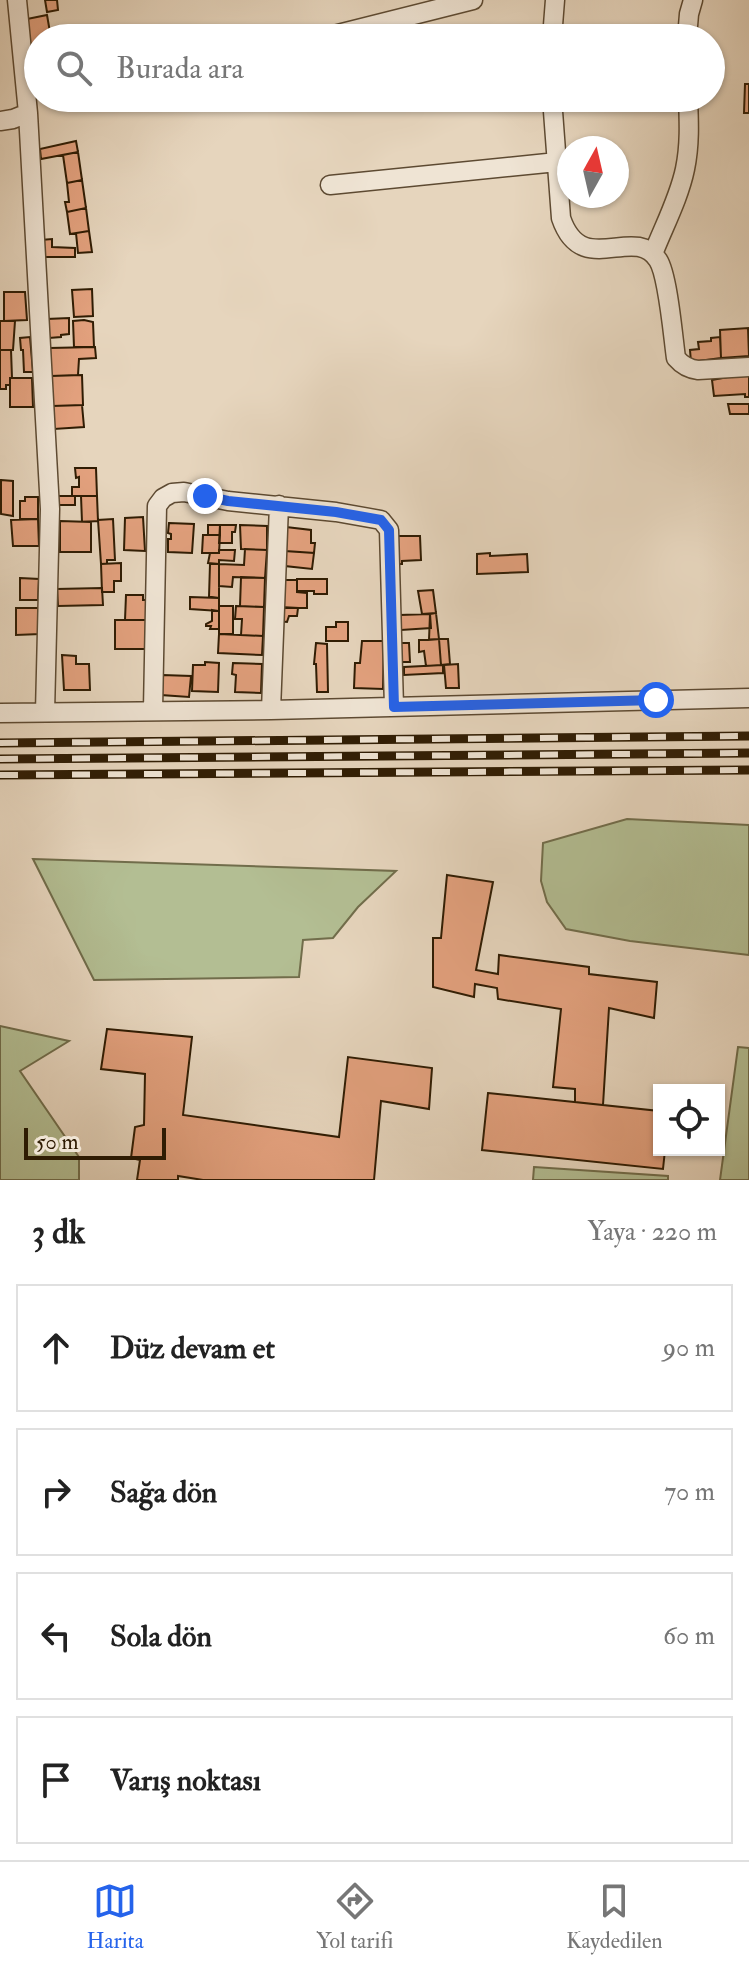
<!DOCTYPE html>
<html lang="tr">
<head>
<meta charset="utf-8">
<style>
  :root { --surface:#fff; --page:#f2f2f2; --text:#222; --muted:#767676; --line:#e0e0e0; --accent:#2563eb }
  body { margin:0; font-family:"IM FELL Double Pica",serif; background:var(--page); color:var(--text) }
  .controls { position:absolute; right:24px; bottom:24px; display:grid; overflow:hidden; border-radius:0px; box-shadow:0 2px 6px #0004 }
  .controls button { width:72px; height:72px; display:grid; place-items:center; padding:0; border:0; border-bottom:2px solid var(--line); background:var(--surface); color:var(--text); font:40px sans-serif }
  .compass { position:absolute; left:557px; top:136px; width:72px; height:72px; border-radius:50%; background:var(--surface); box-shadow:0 2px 6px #0004; rotate:8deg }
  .scale { position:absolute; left:24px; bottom:20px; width:142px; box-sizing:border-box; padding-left:8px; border:4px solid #2f1c03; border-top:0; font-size:22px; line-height:28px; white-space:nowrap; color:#2f1c03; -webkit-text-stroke:6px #efe4d4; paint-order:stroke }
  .stop { position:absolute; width:24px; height:24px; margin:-18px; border:6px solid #2563eb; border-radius:50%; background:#fff }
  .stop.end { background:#2563eb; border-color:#fff; box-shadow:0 2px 8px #0008 }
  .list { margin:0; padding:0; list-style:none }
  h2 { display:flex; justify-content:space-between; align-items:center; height:104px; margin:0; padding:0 32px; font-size:34px }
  h2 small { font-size:26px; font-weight:400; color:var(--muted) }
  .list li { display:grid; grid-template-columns:52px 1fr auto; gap:24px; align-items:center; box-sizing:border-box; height:128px; margin:0 16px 16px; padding:0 16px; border:2px solid var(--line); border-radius:0px }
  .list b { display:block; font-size:30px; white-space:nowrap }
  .list em { font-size:26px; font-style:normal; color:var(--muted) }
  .icon { flex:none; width:44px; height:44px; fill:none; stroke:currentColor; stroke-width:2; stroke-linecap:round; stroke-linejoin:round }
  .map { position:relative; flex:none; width:749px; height:1180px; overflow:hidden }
  .search { position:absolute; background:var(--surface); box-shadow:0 2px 6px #0004; left:24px; right:24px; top:24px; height:88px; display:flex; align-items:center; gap:20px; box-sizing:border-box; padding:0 28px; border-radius:44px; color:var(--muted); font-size:30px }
  .sheet { height:680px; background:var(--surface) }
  nav { display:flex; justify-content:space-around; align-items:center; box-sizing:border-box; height:112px; border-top:2px solid var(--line); background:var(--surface); font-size:22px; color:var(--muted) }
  nav a { display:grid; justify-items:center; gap:4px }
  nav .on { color:var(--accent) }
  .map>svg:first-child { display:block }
  .green { fill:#b3be93; stroke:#716d4b; stroke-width:2 }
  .building { fill:#e3a17e; stroke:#2f1c03; stroke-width:2 }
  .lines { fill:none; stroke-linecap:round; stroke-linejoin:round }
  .minor-casing { stroke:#5d4a32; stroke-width:21 }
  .minor { stroke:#efe4d4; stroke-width:18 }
  .rail-casing { stroke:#2f1c03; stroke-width:9 }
  .rail { stroke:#efe4d4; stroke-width:6; stroke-dasharray:18; stroke-linecap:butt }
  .route { stroke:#2563eb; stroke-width:10 }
</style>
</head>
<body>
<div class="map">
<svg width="749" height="1180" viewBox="0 0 749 1180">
  <rect width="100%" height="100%" fill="#e6d5bd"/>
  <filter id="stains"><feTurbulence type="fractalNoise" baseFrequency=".0025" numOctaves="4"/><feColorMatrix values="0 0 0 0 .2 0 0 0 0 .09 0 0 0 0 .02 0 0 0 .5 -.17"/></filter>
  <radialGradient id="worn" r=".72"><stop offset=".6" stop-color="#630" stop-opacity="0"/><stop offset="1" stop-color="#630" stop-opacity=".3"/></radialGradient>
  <!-- green -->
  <path class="green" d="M627,819L749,825V955L630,941L566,929L547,902L541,881L543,843Z
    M33,859L396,871L358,907L333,938L303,940L299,977L94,980Z
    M0,1026L69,1041L20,1071L79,1157V1180H0Z
    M738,1047L749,1048V1180H720Z
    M534,1167L668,1176V1180H533Z"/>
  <!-- building -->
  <path class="building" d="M45,0H57L58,10L47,12Z
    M47,15L51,38H38V43L25,46L22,20Z
    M38,43V71L29,73L25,46Z
    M745,84H749V113H744Z
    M76,141L78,152L41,159L40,149Z
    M78,152L82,180L67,183L63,155Z
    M82,180L86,208L67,212L65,202H69L67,183Z
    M86,208L89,231L70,234L67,212Z
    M89,231L92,252L78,253L76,233Z
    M52,239V247L75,248V257H42L41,240Z
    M92,289L93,316L74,317L72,290Z
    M4,292H25L27,320L4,321Z
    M69,318V334L61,335V337L49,338L47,319Z
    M84,320L93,322L94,347H74L73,321Z
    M0,321H15L13,350H0Z
    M748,328L749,356L721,358L720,330Z
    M30,337L33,372H24L23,350H21L20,338Z
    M720,337L721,358L691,362L690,350L699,349L698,342L711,341V338Z
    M95,347L96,358L79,359L78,375L51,376L50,348Z
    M0,350H11L12,378H10V385H6V389H0Z
    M749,373V397H745V394L714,396L712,380Z
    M82,375L83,405L53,406L51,376Z
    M10,378H32L33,407H10Z
    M728,404H749V414H730Z
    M82,405L84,427L54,429L53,406Z
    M75,468H96L97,496H72V487H79V477L76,478Z
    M1,480L13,481V516L1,514Z
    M58,496H75V505H58Z
    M81,496H97L98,521L82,522Z
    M25,497H38V519H20V501H25Z
    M143,517L145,551L124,550L125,518Z
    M38,519L39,546H13L11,520Z
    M113,519L115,560H107V564H101L98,520Z
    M60,521L91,522V552H60Z
    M169,523L194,524L192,553L168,552V539H171V534L168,533Z
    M208,525H220V535H208Z
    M220,525H236L235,532H232V543H219Z
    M240,525L267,526V550L241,549Z
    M286,527L311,530V543H315L314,553L285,551Z
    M203,535H220L219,553H202Z
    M394,536H420L421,560L402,561V564H396Z
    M245,549L267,550L265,578L233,577L232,587L219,586V564L244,565Z
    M219,550H235L234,561L219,560V564L208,563L210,553H219Z
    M285,551L314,553L312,569L285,566Z
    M490,553V556L527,554L528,572L477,574V554Z
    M121,563V581H114V592H102L101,564Z
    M210,564H219V598L209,597Z
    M241,577L265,578L264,607L240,606Z
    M20,578L39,579L38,600H20Z
    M297,579H327V594H314V591H297Z
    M282,580H297V592L307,593V608H282Z
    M102,588L103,605L58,606L57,589Z
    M433,590L436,613L422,614L418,591Z
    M126,595H143V600H146V620H125Z
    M190,597L219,598V611L190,609Z
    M219,606H233V634H219Z
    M236,606L264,607L263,636L241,635L242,619H235Z
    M280,607L298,608L297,616H289L287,622L278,621Z
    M16,608H40V634L16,635Z
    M212,610L219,611V629H210L211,626H206V624L212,621Z
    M436,613L439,639L429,640L430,614Z
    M430,614L431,628L401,630L400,615Z
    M115,620H147L146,649H115Z
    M336,622H348V641H326V627H336Z
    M219,634L263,636L262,655L218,653Z
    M439,639L441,665L426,666L424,651L419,652V640Z
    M439,639H448L450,664L441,665Z
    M362,641H384L383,689L354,688L355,663H360Z
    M316,643L327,644L328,692H317L316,664H314Z
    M400,643H409L410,662H401Z
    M62,655L76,656V664H89L90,690H64Z
    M205,662L219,663L218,692L192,691L193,665H205Z
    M233,663L262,664L261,693L235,692L236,675L232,674Z
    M458,664L459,688H446L444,665Z
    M443,665V673L404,675V667Z
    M162,675L191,676L189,697L161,695Z
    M447,875L493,882L476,970L498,974L499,955L589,967V974L657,982L654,1018L609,1008L603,1105L575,1102V1089L553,1087L561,1009L498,999L497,988L475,984L474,997L433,987V938H441Z
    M107,1029L192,1037L183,1115L339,1137L348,1057L432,1068L429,1109L381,1101L374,1180H203L178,1176V1180H137L140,1160L131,1158L135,1127L144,1125L145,1074L101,1069Z
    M488,1093L659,1111V1150H665L663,1169L482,1150Z"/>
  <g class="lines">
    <!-- minor casing -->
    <g class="minor-casing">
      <path id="minor" d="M17,0L28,113L50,509L45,712
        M322,38L473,0
        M552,38L555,0
        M687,38L689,14L693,0
        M552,98L561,218C582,280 634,223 658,260C668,275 673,337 676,358C682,365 688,369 698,370L749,367
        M0,121L13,119L28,113
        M330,185L557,162
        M653,254C664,226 679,198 685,169C690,145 689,122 688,98
        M153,710L157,506L163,498L172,493L184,492L228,501L336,512L381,520L389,530L394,707
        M271,710L279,505
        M0,713L271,710L749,698"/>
    </g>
    <!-- minor -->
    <use href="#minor" class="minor"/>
    <!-- rail casing -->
    <g class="rail-casing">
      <path id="rail" d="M0,743L749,736
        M0,759L749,753
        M0,775L749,770"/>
    </g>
    <!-- rail -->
    <use href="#rail" class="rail"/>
  </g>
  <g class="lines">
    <!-- route -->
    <path class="route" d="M205,496L228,501L336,512L381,520L389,530L394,707L656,700"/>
  </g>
  <rect width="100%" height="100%" filter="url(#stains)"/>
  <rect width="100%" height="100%" fill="url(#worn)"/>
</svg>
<div class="controls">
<button><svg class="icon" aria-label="locate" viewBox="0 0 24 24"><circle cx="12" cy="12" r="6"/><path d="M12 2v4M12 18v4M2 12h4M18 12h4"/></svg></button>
</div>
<svg class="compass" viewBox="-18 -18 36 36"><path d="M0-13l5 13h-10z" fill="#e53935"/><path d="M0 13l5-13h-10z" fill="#767676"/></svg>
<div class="scale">50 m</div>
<div class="stop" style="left:656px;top:700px"></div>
<div class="stop end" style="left:205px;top:496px"></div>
<div class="search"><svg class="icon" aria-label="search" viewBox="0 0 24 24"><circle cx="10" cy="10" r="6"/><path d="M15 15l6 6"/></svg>Burada ara</div>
</div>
<section class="sheet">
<h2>3 dk<small>Yaya · 220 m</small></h2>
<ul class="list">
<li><svg class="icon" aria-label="ahead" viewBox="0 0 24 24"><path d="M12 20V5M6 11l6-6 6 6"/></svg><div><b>Düz devam et</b></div><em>90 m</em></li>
<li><svg class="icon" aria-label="right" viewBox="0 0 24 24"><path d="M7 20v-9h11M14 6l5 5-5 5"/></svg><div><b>Sağa dön</b></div><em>70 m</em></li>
<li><svg class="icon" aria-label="left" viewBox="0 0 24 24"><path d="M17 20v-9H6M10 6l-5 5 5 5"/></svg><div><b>Sola dön</b></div><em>60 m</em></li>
<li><svg class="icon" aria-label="arrive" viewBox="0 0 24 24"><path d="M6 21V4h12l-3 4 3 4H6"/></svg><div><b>Varış noktası</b></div></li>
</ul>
</section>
<nav>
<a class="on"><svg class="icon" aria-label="map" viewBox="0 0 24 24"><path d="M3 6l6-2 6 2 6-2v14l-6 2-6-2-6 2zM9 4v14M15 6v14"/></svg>Harita</a>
<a><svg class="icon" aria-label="directions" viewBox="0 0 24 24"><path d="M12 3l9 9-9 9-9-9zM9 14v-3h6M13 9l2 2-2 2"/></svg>Yol tarifi</a>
<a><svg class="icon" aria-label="saved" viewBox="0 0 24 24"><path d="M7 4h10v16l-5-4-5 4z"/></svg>Kaydedilen</a>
</nav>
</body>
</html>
